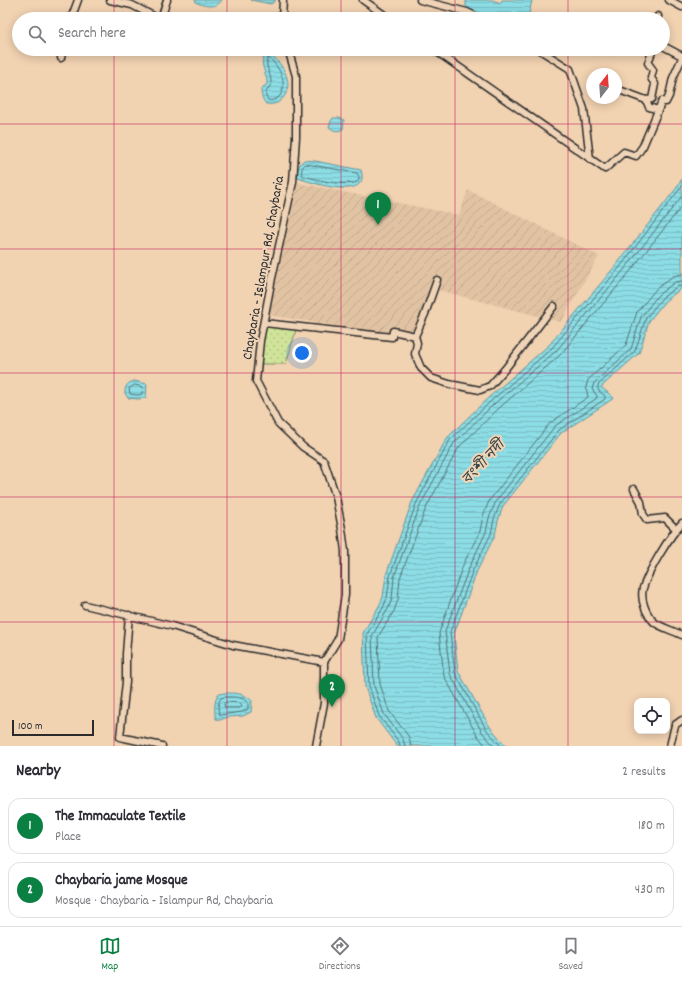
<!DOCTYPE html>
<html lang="en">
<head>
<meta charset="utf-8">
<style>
  :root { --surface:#fff; --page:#f2f2f3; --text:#2b2b33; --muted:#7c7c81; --line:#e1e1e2; --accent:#0b8043 }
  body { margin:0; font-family:Dekko,"Noto Sans Bengali",sans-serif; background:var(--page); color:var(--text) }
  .controls { position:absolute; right:12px; bottom:12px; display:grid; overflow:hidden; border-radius:8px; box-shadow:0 2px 10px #0003 }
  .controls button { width:36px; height:36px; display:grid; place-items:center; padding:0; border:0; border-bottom:1px solid var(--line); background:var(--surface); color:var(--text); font:20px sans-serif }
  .compass { position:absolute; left:586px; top:68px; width:36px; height:36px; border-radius:50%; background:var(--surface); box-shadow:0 2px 10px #0003; rotate:17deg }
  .scale { position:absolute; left:12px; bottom:10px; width:82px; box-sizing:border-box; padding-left:4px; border:2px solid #2b2b2b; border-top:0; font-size:11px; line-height:14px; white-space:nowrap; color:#2b2b2b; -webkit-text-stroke:3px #f0d4b7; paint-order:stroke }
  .you { position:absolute; left:302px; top:353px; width:14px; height:14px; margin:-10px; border:3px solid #fff; border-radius:50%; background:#1a73e8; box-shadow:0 0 0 6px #1a73e833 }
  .badge { display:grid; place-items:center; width:26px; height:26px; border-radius:50%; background:var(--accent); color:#fff; font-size:13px; font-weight:700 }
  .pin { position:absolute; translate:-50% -33px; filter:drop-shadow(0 1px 2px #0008) }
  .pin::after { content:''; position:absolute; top:21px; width:14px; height:12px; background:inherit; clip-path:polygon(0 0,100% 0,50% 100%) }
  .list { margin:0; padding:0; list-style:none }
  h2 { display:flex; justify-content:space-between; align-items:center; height:52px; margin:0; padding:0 16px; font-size:17px }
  h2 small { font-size:13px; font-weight:400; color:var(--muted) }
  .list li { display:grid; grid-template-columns:26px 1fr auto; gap:12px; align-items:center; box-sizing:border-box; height:56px; margin:0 8px 8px; padding:0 8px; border:1px solid var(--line); border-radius:12px }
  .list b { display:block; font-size:15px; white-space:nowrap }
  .list p { margin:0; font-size:13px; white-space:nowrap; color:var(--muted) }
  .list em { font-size:13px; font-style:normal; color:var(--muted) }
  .icon { flex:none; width:22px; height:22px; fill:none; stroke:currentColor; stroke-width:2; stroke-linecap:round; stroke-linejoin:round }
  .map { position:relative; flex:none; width:682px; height:746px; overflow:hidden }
  .search { position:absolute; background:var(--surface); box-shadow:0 2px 10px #0003; left:12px; right:12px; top:12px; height:44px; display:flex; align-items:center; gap:10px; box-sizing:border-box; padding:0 14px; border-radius:22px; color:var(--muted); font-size:15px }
  .sheet { height:180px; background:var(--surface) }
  nav { display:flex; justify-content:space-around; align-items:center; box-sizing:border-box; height:56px; border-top:1px solid var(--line); background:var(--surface); font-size:11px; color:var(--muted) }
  nav a { display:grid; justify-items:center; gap:2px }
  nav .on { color:var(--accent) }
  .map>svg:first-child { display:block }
  .industrial { fill:url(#industrial-furrows) }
  .grass { fill:url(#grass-dots); stroke:#7e8862 }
  .water { fill:url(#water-rules); stroke:#65969b }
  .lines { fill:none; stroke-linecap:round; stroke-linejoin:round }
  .shore { stroke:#527275; stroke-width:1 }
  .street-casing { stroke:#2b2b2b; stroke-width:9 }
  .street { stroke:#f0d4b7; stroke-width:6 }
  .grid { fill:none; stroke:#c2185b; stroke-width:1; stroke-opacity:0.55 }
  .labels { text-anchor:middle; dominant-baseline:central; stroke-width:4; stroke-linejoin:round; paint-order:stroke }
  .street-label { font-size:14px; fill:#2b2b2b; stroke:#f0d4b7 }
  .water-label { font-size:15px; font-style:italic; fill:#3a4647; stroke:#f0d4b7 }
</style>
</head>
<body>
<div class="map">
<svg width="682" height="746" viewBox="0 0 682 746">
  <defs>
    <pattern id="industrial-furrows" width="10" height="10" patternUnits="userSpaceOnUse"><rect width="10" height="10" fill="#e1c3a3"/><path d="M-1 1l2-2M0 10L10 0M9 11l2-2" fill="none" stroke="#c1a88c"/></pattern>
    <pattern id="grass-dots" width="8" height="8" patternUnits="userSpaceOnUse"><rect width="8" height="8" fill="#d0e499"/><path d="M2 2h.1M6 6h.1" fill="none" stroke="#b3c484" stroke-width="1.8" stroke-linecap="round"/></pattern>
    <pattern id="water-rules" width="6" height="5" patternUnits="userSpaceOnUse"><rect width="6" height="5" fill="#8cdde5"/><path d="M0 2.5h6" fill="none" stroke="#79bec5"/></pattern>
  </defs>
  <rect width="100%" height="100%" fill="#f1d2b1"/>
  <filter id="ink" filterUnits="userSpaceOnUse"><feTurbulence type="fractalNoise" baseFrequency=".025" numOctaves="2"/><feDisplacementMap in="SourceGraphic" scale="8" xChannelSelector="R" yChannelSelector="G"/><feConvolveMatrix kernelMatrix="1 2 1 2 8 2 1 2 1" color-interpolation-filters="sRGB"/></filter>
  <g filter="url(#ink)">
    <!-- industrial -->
    <path class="industrial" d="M298,183L459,215L468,190L599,256L561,322L438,290L420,339L268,315Z"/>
    <!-- grass -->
    <path class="grass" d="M266,326L296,330L286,364H259Z"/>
    <!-- water -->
    <path class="water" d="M195,0H222C216,9 206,6 197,3Z
      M251,0H276L271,4Z
      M466,0H492L501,3L502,0H532L528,19H495L468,9L466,6Z
      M266,54H270C283,64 295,84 283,98C278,104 273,105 266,104C262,99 261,95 261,89L267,84C268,74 257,63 266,54Z
      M333,118H339L344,120L343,129C337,132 334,131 329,127L331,121Z
      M304,160L315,161L361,170C371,202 312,183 298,178C297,170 298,165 304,160Z
      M682,179V288L665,301L649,321L639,353L601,387L614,398L561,433L503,506L498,521L495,535L477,571L454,634L458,671L490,727L506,746H397L376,718L365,687L363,633L379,606L383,597L386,575L412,502L447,438L488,398L549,345L617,264L675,190Z
      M134,381L147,384L146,398L138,399L128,398L125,393C125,385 128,383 134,381Z
      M225,693C235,693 245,693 252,701L251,712L243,716L228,717L220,720L216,719C214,710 214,702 218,694Z"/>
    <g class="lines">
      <!-- shore -->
      <path class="shore" d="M269,58C280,67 289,85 279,97C275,100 272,101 268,100C262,92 269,90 271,84C272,75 265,68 267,59Z
        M306,164L357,173C371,194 308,178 302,175C301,170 302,166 306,164Z
        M135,385L143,387L142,394L138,395L130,394L129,389Z
        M225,697C233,697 243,696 248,703V709L242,712L220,715C217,710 218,702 221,698Z
        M226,702L240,703L242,706L240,708H225L224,704Z
        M400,746L399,742L379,716L369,686L367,634L383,608L387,598L390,576L416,504L450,440L491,401L552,348L620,267L682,186
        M405,746L403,739L384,714L374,686L372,636L388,609L392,599L394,577L420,506L454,443L494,404L556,351L624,270L682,196
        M411,746L409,737L389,711L380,684L378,637L394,611L398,600L400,578L426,508L459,447L498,409L560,355L628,274L682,206
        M486,746L477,735L444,676L439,633L463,565L480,531L483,516L489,501L550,423L588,397L586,387L588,380L626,345L637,312L656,289L673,276L682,274
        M494,746L482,732L450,674L445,631L469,568L486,532L489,518L496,501L555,426L597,398V396L592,389L594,383L631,349L641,317L658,295L675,282L682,281
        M501,746L486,729L455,673L450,632L473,570L491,534L494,519L500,504L559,430L605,399V396L598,390V385L635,351L646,318L662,298L678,286H682"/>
      <!-- street casing -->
      <g class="street-casing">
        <path id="street" d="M110,0L132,5L159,19
          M363,0L390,19
          M420,0L467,12L482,19
          M669,0L682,7
          M71,19L78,0
          M161,19L167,0
          M282,19L283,0
          M657,19L658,16
          M663,46L682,56
          M288,49L296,76V137L293,182L272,278L260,341L256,381L278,423L303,447L324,461L336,497L342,529L345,551V595L338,639L324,662V703L316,746
          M433,49L605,169L624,152L636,156L643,146L662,101L666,102L669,96L673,78L682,58
          M538,49L570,69L584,109L590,159
          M653,49L648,63L653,70L651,78L655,84L652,99L646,100L649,107L658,110
          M61,58L63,49
          M622,91L646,100
          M264,323L392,337L393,331L415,336L425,314L437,280
          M415,336L417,343L415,354L421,368L431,378L449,384L480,390L490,386L505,369L554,306
          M634,489L641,502L643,514L647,520L665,518L676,529
          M682,523C670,535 648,572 643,588C640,600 646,614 654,622C660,627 674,631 682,635
          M85,605L172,626L233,645L324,662
          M129,615L126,654V682L120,737L162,746
          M670,746L675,725L682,720"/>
      </g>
      <!-- street -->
      <use href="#street" class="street"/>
    </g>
  </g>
  <!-- grid -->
  <path class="grid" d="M114,0V19M227,0V19M341,0V19M455,0V19M568,0V19M114,49V746M227,49V746M341,49V746M455,49V746M568,49V746M0,124H682M0,249H682M0,373H682M0,497H682M0,622H682"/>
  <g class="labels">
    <!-- street labels -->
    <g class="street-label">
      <text transform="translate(264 268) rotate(-80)">Chaybaria - Islampur Rd, Chaybaria</text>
    </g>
    <!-- water labels -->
    <g class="water-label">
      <text transform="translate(484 463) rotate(-47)">বংশী নদী</text>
    </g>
  </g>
</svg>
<div class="controls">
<button><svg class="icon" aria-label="locate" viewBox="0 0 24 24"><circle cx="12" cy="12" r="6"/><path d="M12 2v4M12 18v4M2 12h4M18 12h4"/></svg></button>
</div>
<svg class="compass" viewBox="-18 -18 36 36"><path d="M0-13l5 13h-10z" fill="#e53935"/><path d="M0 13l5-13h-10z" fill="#7c7c81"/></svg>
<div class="scale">100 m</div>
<div class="you"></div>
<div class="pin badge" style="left:378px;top:225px">1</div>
<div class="pin badge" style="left:332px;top:707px">2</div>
<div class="search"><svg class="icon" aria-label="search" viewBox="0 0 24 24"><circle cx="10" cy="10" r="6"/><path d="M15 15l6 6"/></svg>Search here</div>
</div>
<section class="sheet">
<h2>Nearby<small>2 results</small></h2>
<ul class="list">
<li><span class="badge">1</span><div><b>The Immaculate Textile</b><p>Place</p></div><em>180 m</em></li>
<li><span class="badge">2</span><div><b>Chaybaria jame Mosque</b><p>Mosque · Chaybaria - Islampur Rd, Chaybaria</p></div><em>430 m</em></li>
</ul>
</section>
<nav>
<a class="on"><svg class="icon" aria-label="map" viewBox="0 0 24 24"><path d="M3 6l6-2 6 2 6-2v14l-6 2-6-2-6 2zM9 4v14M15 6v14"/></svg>Map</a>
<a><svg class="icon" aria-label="directions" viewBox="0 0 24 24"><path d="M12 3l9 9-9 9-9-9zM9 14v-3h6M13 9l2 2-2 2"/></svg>Directions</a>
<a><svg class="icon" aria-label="saved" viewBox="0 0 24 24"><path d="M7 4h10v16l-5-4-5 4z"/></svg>Saved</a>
</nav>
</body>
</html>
